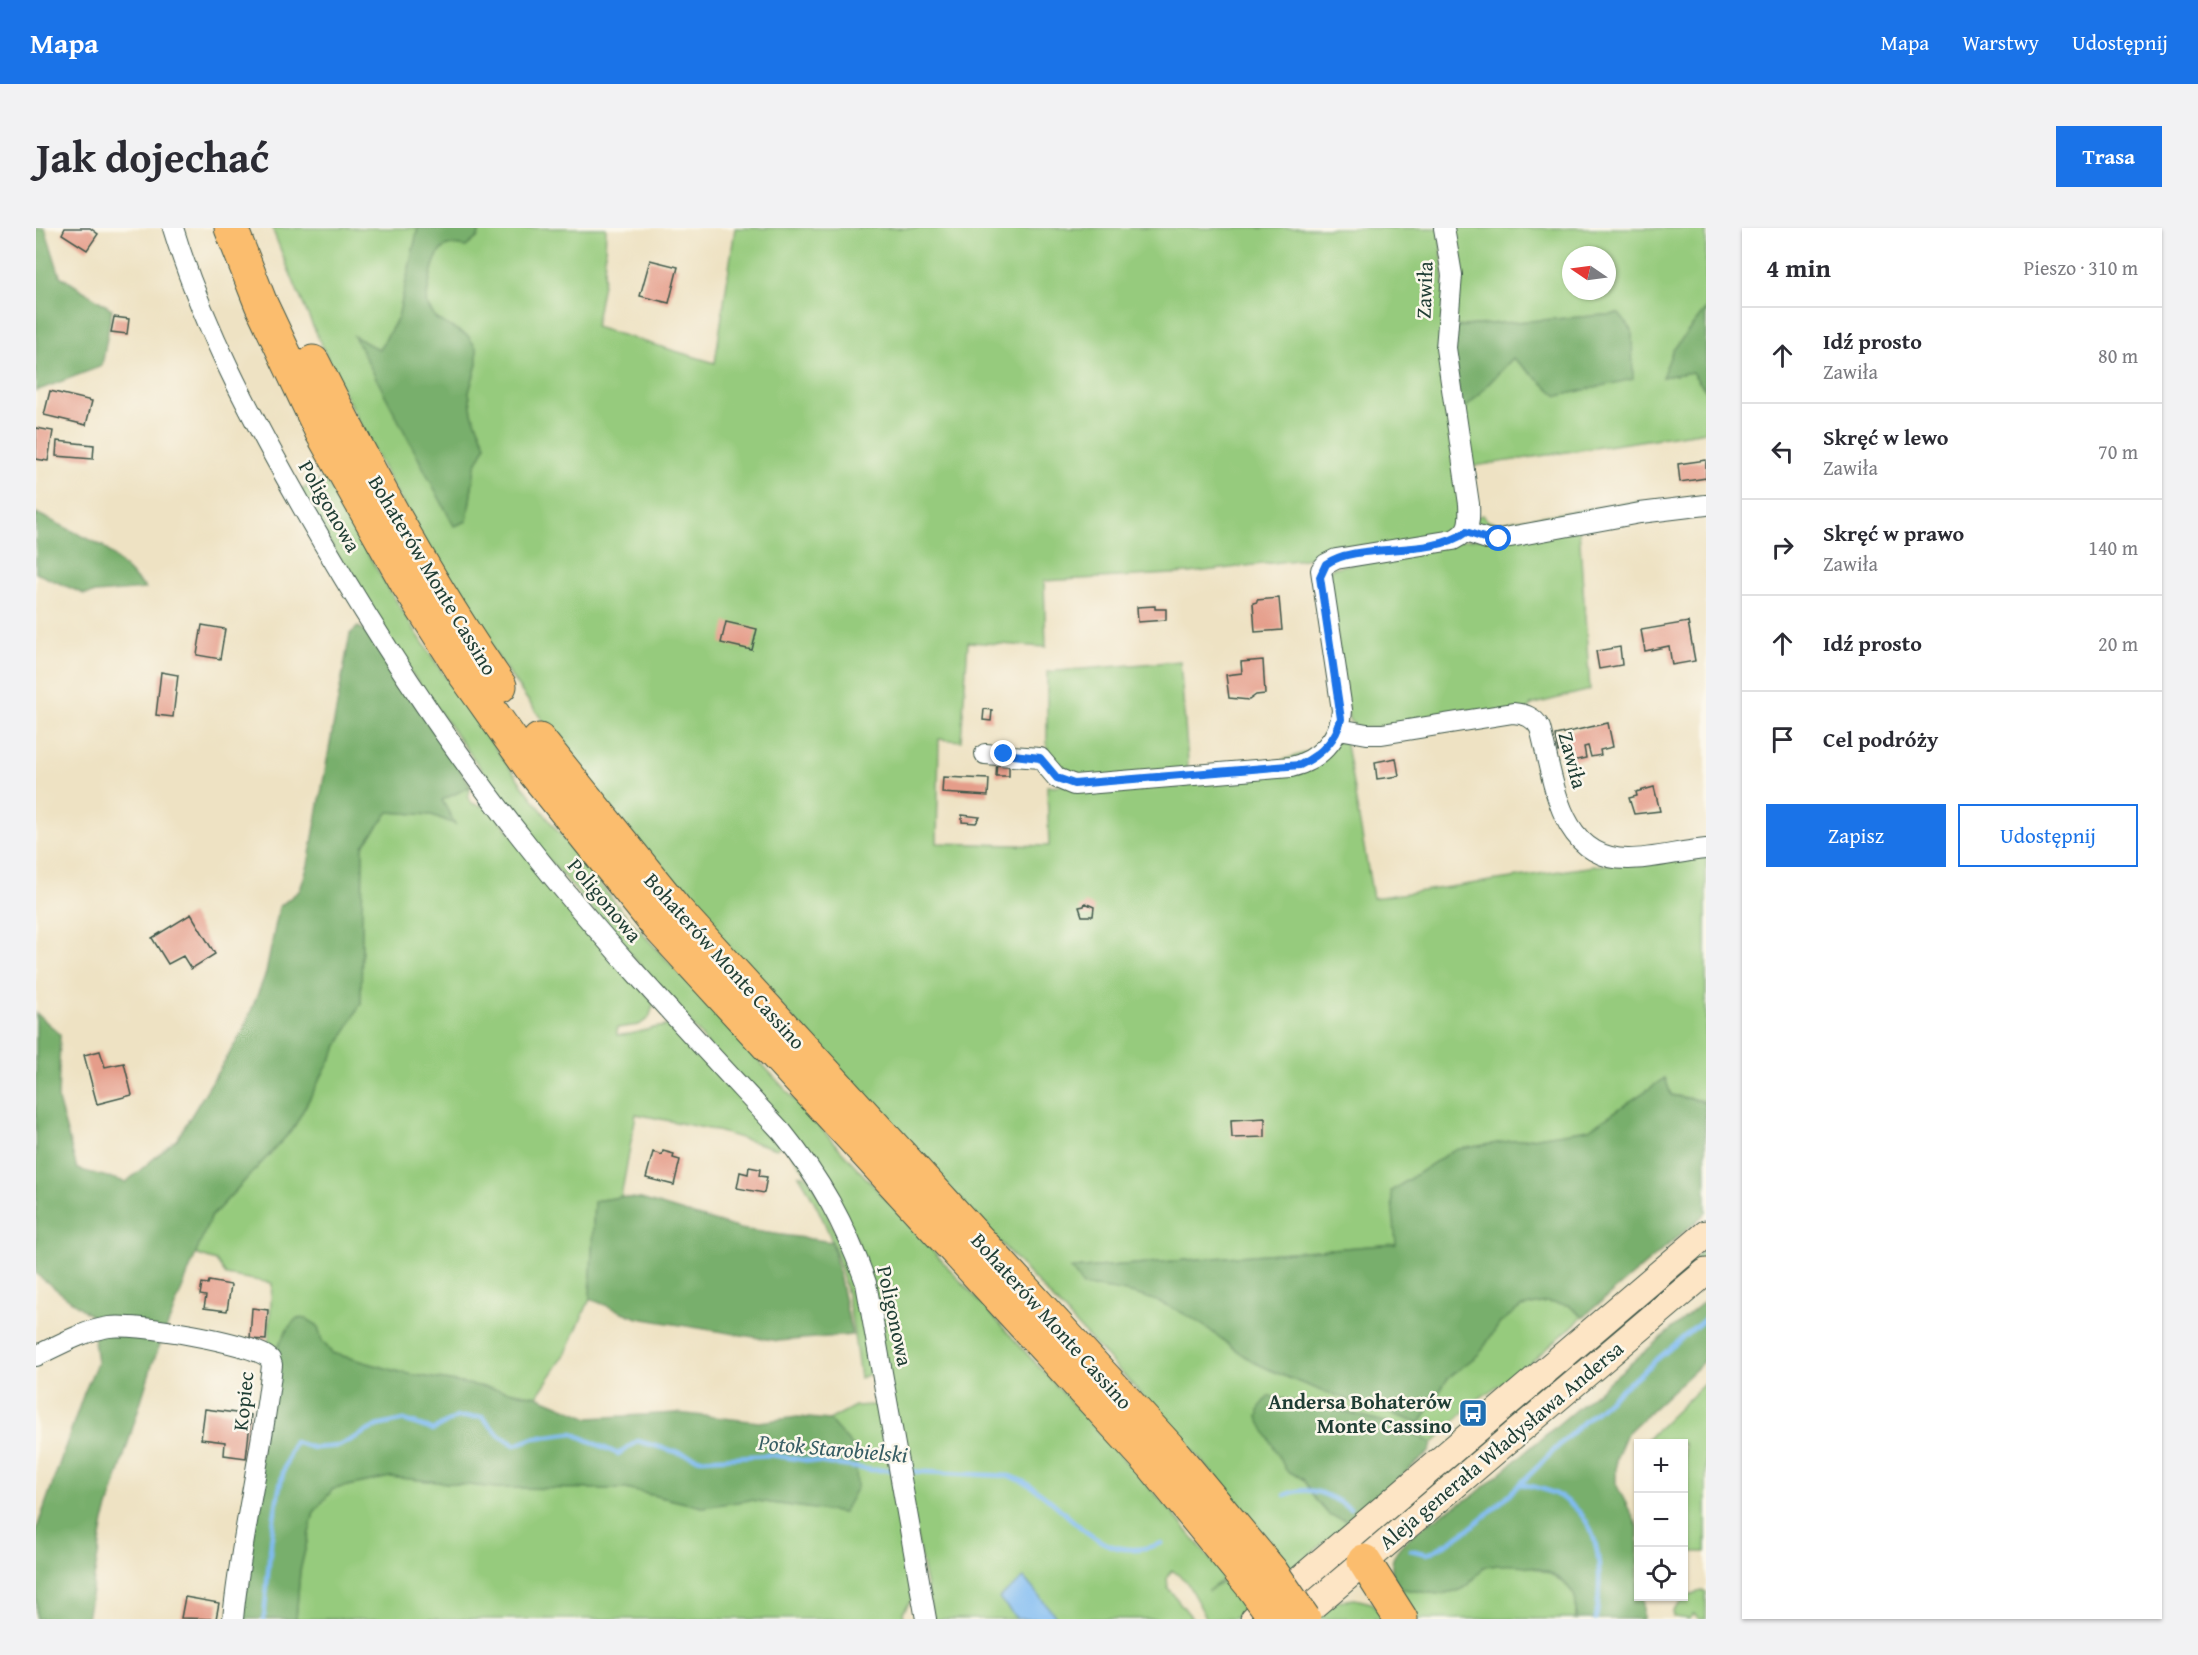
<!DOCTYPE html>
<html lang="pl">
<head>
<meta charset="utf-8">
<style>
  :root { --surface:#fff; --page:#f2f2f3; --text:#2b2b33; --muted:#7c7c81; --line:#e1e1e2; --accent:#1a73e8 }
  body { margin:0; font-family:"Gentium Book Plus",serif; background:var(--page); color:var(--text) }
  .controls { position:absolute; right:18px; bottom:18px; display:grid; overflow:hidden; border-radius:0px; box-shadow:0 2px 4px #0004 }
  .controls button { width:54px; height:54px; display:grid; place-items:center; padding:0; border:0; border-bottom:2px solid var(--line); background:var(--surface); color:var(--text); font:30px sans-serif }
  .compass { position:absolute; left:1526px; top:18px; width:54px; height:54px; border-radius:50%; background:var(--surface); box-shadow:0 2px 4px #0004; rotate:283deg }
  .stop { position:absolute; width:18px; height:18px; margin:-14px; border:4px solid #1a73e8; border-radius:50%; background:#fff }
  .stop.end { background:#1a73e8; border-color:#fff; box-shadow:0 2px 6px #0008 }
  .list { margin:0; padding:0; list-style:none }
  h2 { display:flex; justify-content:space-between; align-items:center; height:78px; margin:0; padding:0 24px; font-size:26px }
  h2 small { font-size:20px; font-weight:400; color:var(--muted) }
  .list li { display:grid; grid-template-columns:39px 1fr auto; gap:18px; align-items:center; box-sizing:border-box; height:96px; padding:0 24px; border-top:2px solid var(--line) }
  .list b { display:block; font-size:22px; white-space:nowrap }
  .list p { margin:0; font-size:20px; white-space:nowrap; color:var(--muted) }
  .list em { font-size:20px; font-style:normal; color:var(--muted) }
  .actions { display:flex; gap:12px; padding:18px 24px }
  .actions a { flex:1; padding:14px 0; border:2px solid var(--accent); border-radius:0px; text-align:center; font-size:21px; color:var(--accent) }
  .actions .main { background:var(--accent); color:#fff }
  .icon { flex:none; width:33px; height:33px; fill:none; stroke:currentColor; stroke-width:2; stroke-linecap:round; stroke-linejoin:round }
  .map { position:relative; flex:none; width:1670px; height:1391px; overflow:hidden; border-radius:0px }
  header { display:flex; align-items:center; gap:36px; box-sizing:border-box; height:84px; padding:0 30px; background:var(--accent); color:#fff }
  header strong { font-size:28px }
  nav { display:flex; gap:33px; margin-inline-start:auto; font-size:21px }
  .intro { display:flex; align-items:center; justify-content:space-between; box-sizing:border-box; height:144px; padding:0 36px }
  h1 { margin:0; font-size:42px }
  .button { padding:15px 27px; border-radius:0px; background:var(--accent); color:#fff; font-size:21px; font-weight:700 }
  main { display:flex; gap:36px; padding:0 36px }
  aside { flex:1; background:var(--surface); border-radius:0px; box-shadow:0 2px 4px #0004 }
  .map>svg:first-child { display:block }
  .green { fill:#96cb7d; stroke:#5a8458; stroke-width:1.5; fill-rule:evenodd }
  .forest { fill:#78af6c; stroke:#4c7650; stroke-width:1.5 }
  .water { fill:#80bcf3; stroke:#507c94; stroke-width:1.5 }
  .lines { fill:none; stroke-linecap:round; stroke-linejoin:round }
  .stream { stroke:#80bcf3; stroke-width:4.5 }
  .building { fill:#e59d8a }
  .minor-casing { stroke:#3e5649; stroke-width:22 }
  .secondary-casing { stroke:#3e5649; stroke-width:29 }
  .motorway-casing { stroke:#3e5649; stroke-width:35 }
  .minor { stroke:#fff; stroke-width:20 }
  .secondary { stroke:#fde5c5; stroke-width:27 }
  .motorway { stroke:#fbbd6e; stroke-width:33 }
  .motorway-bridge-casing { stroke:#3e5649; stroke-width:35; stroke-linecap:butt }
  .motorway-bridge { stroke:#fbbd6e; stroke-width:33 }
  .route { stroke:#1a73e8; stroke-width:8 }
  .labels { text-anchor:middle; dominant-baseline:central; stroke-width:5; stroke-linejoin:round; paint-order:stroke }
  .street-label { font-size:21px; fill:#1f3d34; stroke:#fbf7ec }
  .poi-label { font-size:21px; font-weight:bold; fill:#1f3d34; stroke:#fbf7ec; text-anchor:end }
  .water-label { font-size:22px; font-style:italic; fill:#375d64; stroke:#fbf7ec }
</style>
</head>
<body>
<header>
<strong>Mapa</strong>
<nav><a>Mapa</a><a>Warstwy</a><a>Udostępnij</a></nav>
</header>
<div class="intro"><h1>Jak dojechać</h1><a class="button">Trasa</a></div>
<main>
<div class="map">
<svg width="1670" height="1391" viewBox="0 0 1670 1391">
  <rect width="100%" height="100%" fill="#fbf7ec"/>
  <filter id="ink" filterUnits="userSpaceOnUse"><feTurbulence type="fractalNoise" baseFrequency=".0167" numOctaves="2"/><feDisplacementMap in="SourceGraphic" scale="12" xChannelSelector="R" yChannelSelector="G"/><feConvolveMatrix kernelMatrix="1 2 1 2 8 2 1 2 1" color-interpolation-filters="sRGB"/></filter>
  <filter id="wash" filterUnits="userSpaceOnUse"><feTurbulence type="fractalNoise" baseFrequency=".008" numOctaves="4" result="noise"/><feDisplacementMap in="SourceGraphic" scale="24" xChannelSelector="R" yChannelSelector="G"/><feGaussianBlur stdDeviation="1.35" result="paint"/><feColorMatrix in="noise" values="0 0 0 0 0 0 0 0 0 0 0 0 0 0 0 0 0 1.4 0 .05"/><feComposite in="paint" operator="in"/></filter>
  <g filter="url(#wash)">
    <rect width="100%" height="100%" fill="#eee2c3"/>
    <!-- green -->
    <path class="green" d="M236,0H382L362,90L343,122L319,109L419,298L431,293L439,238L450,217L436,185L433,164L441,136L432,108L400,91L390,76C392,62 396,23 411,18C417,16 424,18 430,19L442,9L444,0H570L568,50L559,99L679,135L699,0H1404L1426,298L1405,311L1276,330L1153,345L1008,353L1010,419L932,414L925,513L903,511L901,615L1013,618L1011,558L1200,548L1309,511L1337,670C1448,655 1559,636 1670,624V873L1635,867L1629,850L1553,901L1417,922L1360,1016L1035,1041L1047,1058C1092,1061 1130,1072 1168,1098C1186,1110 1204,1127 1224,1137C1275,1162 1330,1177 1384,1195L1412,1150L1443,1126L1464,1095L1485,1079L1510,1074L1532,1077L1547,1089L1489,1139L1438,1174L1396,1216C1359,1189 1279,1179 1233,1169L1250,1242L1267,1251L1279,1271L1313,1293L1256,1342C1173,1234 1076,1136 984,1036C808,844 621,658 471,443C379,310 294,151 236,0Z
      M1411,0H1670V81L1626,149L1656,144L1670,163V203L1432,239L1424,186L1477,130L1522,168L1596,151V102L1582,86L1416,99ZM1535,27H1571V63H1535Z
      M289,250C372,405 473,547 585,682L583,685L587,684L1134,1282L1189,1349L1172,1363L1191,1351L1211,1379L1198,1391H1171L1150,1353L1136,1342L1131,1349L1132,1360L1157,1391H897L821,1011L662,804L500,617L353,414L263,263Z
      M1602,273L1604,280L1444,304L1439,289L1447,287L1452,293L1461,295Z
      M1543,301L1554,462L1495,477L1492,482L1322,501L1313,492L1292,347L1296,340L1429,312Z
      M1144,433L1152,534L1151,543L1038,552L1023,546L1011,522V444Z
      M435,558L432,570L437,576L453,579L618,775L613,790L603,797L581,800V807C601,808 618,796 638,798L747,916L740,921L678,902L600,886L585,969L558,973L554,1071L530,1125L501,1168L367,1145L296,1125L286,1113L281,1097L238,1126L232,1123L236,1055L190,1047L180,1033L159,1026L174,990L257,901L325,775L327,618L352,584L396,587L419,596L406,572Z
      M763,947H768L779,959L821,1054L839,1144L824,1150C813,1070 807,1017 763,947Z
      M1670,1020V1030L1346,1303H1344L1342,1301Z
      M1670,1154V1324H1658L1648,1319V1216L1607,1215Z
      M836,1177L845,1181L876,1371L867,1384L868,1391H260L264,1343L278,1284L297,1261L354,1249L462,1260L590,1261L666,1279L714,1272L807,1285L819,1222L793,1192L819,1178Z
      M1475,1335C1498,1339 1525,1345 1538,1367C1541,1373 1540,1384 1540,1391H1380L1361,1360C1402,1365 1422,1377 1447,1339Z
      M1666,1363L1670,1365V1391H1663L1658,1386L1653,1391L1638,1389L1637,1383L1652,1367Z
      M1319,1371L1335,1375L1351,1391H1286L1283,1386L1302,1373Z"/>
    <!-- forest -->
    <path class="forest" d="M0,0H9L24,48L76,81L66,138L0,163Z
      M382,0H444L442,9L430,19C424,18 417,16 411,18C396,23 392,62 390,75L400,91L432,108L441,121V136L433,164L436,185L450,217L439,238L431,293L418,298L318,108L343,122L362,90Z
      M1670,81V163L1656,144L1626,149L1637,122Z
      M1583,86L1596,102L1597,151L1522,168L1477,130L1424,186L1416,99Z
      M0,285L67,318L110,361L48,366L0,345Z
      M322,399L330,403L435,558L406,572L419,596L396,587L353,584L327,618L325,775L257,901L174,990L116,1137L68,1293L51,1391H0V1303L48,1165L61,1135L55,1088L0,1046V785L24,806L22,872L41,941L90,954L141,911L207,803L230,745L243,679L264,662L272,637L314,406Z
      M1629,850L1635,867L1669,874L1670,985L1547,1089L1532,1077L1510,1074L1485,1079L1464,1095L1443,1126L1412,1150L1384,1195C1330,1177 1275,1162 1224,1137C1204,1127 1186,1110 1168,1098C1130,1072 1092,1061 1047,1058L1035,1041L1360,1016L1355,963L1417,922L1553,901Z
      M585,969L605,971L704,1001L796,1014L816,1107L742,1113L602,1090L554,1071L558,973Z
      M1670,1072V1131L1591,1205L1580,1231V1256L1602,1299V1368L1607,1369V1391H1540C1540,1384 1541,1373 1538,1367C1520,1336 1478,1334 1447,1339C1422,1377 1402,1365 1361,1360C1357,1350 1353,1340 1358,1328C1368,1306 1416,1280 1437,1268Z
      M261,1090L271,1091L281,1097L286,1113L296,1125L367,1145L501,1168L553,1190L641,1185L723,1194L762,1189L793,1192L819,1221L821,1259L807,1285L714,1272L667,1279L590,1261L462,1260L354,1249L297,1261L278,1284L264,1343L260,1391H200L238,1126L252,1100Z
      M1233,1168C1279,1179 1359,1189 1396,1216L1394,1223L1313,1293L1294,1288L1279,1271L1267,1251L1250,1242L1222,1190L1224,1179Z"/>
    <!-- water -->
    <path class="water" d="M988,1350L1022,1391H981L963,1370Z"/>
    <g class="lines">
      <!-- stream -->
      <path class="stream" d="M869,1243L973,1248C1031,1265 1053,1344 1126,1315
        M1484,1256C1562,1267 1570,1324 1560,1391
        M1249,1267C1274,1256 1293,1267 1314,1280
        M1375,1322L1391,1326C1448,1300 1496,1242 1541,1200C1583,1162 1627,1127 1670,1090
        M228,1391C233,1338 236,1262 258,1214L278,1220L303,1218L341,1198L368,1192L397,1202L421,1189H446L464,1208L479,1217L498,1210L536,1205L582,1226L602,1213L665,1231L734,1227L836,1242H857"/>
    </g>
    <g id="blocks">
      <!-- building -->
      <path class="building" d="M29,0H54L62,6L51,22L26,6Z
        M614,32L642,39L633,75L604,68Z
        M78,89L93,91L91,106L75,104Z
        M14,163L56,173L50,197L8,187Z
        M0,200L17,203L12,233L0,231Z
        M21,213L58,217L57,231L20,228Z
        M1670,232V250L1644,254L1642,236Z
        M1243,370L1246,402L1219,404L1217,375L1221,374V372Z
        M1119,378V381H1130V392L1102,394L1101,379Z
        M690,394L721,401L716,422L685,415Z
        M1652,394L1659,433L1636,437L1633,418L1609,423L1605,402Z
        M166,397L189,401L184,431L161,427Z
        M1584,419L1586,437L1563,441L1560,423Z
        M1227,432L1229,466L1220,467L1213,472L1193,470L1190,447L1206,445L1205,434Z
        M125,444L142,447L137,489L120,487Z
        M948,481L956,482L955,493L947,492Z
        M1572,495L1577,519L1564,522L1565,527L1555,529L1552,518L1548,519L1550,530L1536,533L1534,522L1522,524L1519,507Z
        M1360,530L1363,548L1341,551L1339,534Z
        M961,532H973V548H960Z
        M907,549L953,551L952,568L906,565Z
        M1618,559L1624,583L1598,586L1593,570L1601,568L1600,564Z
        M926,587L944,589L940,595L926,594Z
        M1049,675L1058,679L1057,688H1046L1043,679L1048,678Z
        M155,686L179,726L155,741L147,728L132,736L116,710Z
        M64,823L69,839L88,835L96,867L61,876L48,827Z
        M1229,890V909L1196,910L1195,892Z
        M627,923L638,926L637,930L644,932L638,957L610,950L617,924L626,927Z
        M713,939L724,941L723,948L731,949L728,965L701,960L704,944L712,946Z
        M173,1053L195,1057L191,1083L168,1080L170,1068L164,1067L166,1055L172,1056Z
        M216,1080L232,1082L230,1112L214,1111Z
        M169,1181L215,1187L210,1230L188,1227L189,1214L165,1211Z
        M149,1369L183,1375L180,1391L145,1390Z"/>
    </g>
  </g>
  <g filter="url(#ink)">
    <use href="#blocks" fill-opacity="0" stroke="#3e5649" stroke-width="1.5"/>
    <g class="lines">
      <!-- minor casing -->
      <g class="minor-casing">
        <path id="minor" d="M137,0C167,99 216,190 267,280C334,398 408,512 493,619C572,719 660,811 746,904C785,952 809,996 830,1055L890,1391
          M1430,304L1451,311H1463L1604,285L1670,277
          M1303,501L1331,506H1346L1477,485C1489,486 1498,489 1504,500C1518,552 1523,632 1593,631C1618,631 1645,623 1670,621
          M949,526L1004,530L1021,550L1038,557L1255,539C1282,533 1305,510 1306,482L1285,342L1290,336L1300,331L1417,312C1434,304 1434,294 1433,276L1410,120L1416,47L1408,0
          M0,1128C23,1117 47,1103 73,1099C98,1095 217,1114 234,1131L236,1137C227,1223 205,1306 197,1391"/>
      </g>
      <!-- secondary casing -->
      <g class="secondary-casing">
        <path id="secondary" d="M1218,1391L1670,1006
          M1261,1391L1670,1044"/>
      </g>
      <!-- motorway casing -->
      <g class="motorway-casing">
        <path id="motorway" d="M195,0L225,76L286,205L370,354L430,448L498,544L621,697L1116,1236L1217,1359
          M277,134C333,245 393,357 464,458
          M503,512L641,683L1132,1219L1235,1343
          M1328,1333L1365,1391"/>
      </g>
      <!-- minor -->
      <use href="#minor" class="minor"/>
      <!-- secondary -->
      <use href="#secondary" class="secondary"/>
      <!-- motorway -->
      <use href="#motorway" class="motorway"/>
      <!-- motorway-bridge casing -->
      <g class="motorway-bridge-casing">
        <path id="motorway-bridge" d="M1235,1343L1268,1391
          M1217,1359L1240,1391"/>
      </g>
      <!-- motorway-bridge -->
      <use href="#motorway-bridge" class="motorway-bridge"/>
    </g>
  </g>
  <g class="lines" filter="url(#ink)">
    <!-- route -->
    <path class="route" d="M968,526L1004,530L1021,550L1038,556L1264,537C1284,527 1300,513 1305,491L1284,349L1290,336C1322,313 1394,331 1430,304L1451,311H1463"/>
  </g>
  <!-- icons -->
  <defs>
    <g id="bus-square" transform="scale(1.5)"><rect x="-9" y="-9" width="18" height="18" rx="4" fill="#1f6fb2" stroke="#fbf7ec"/><path d="M-5-6H5V4H4V6H2V4H-2V6H-4V4H-5ZM-3.5-4V0h7V-4ZM-3.5 1.2v1.5H-2V1.2ZM2 1.2v1.5H3.5V1.2Z" fill="#fff"/></g>
  </defs>
  <g fill-rule="evenodd">
    <use href="#bus-square" x="1437" y="1185"/>
  </g>
  <g class="labels">
    <!-- street labels -->
    <g class="street-label">
      <text transform="translate(1388 62) rotate(-88)">Zawiła</text>
      <text transform="translate(294 278) rotate(60)">Poligonowa</text>
      <text transform="translate(397 347) rotate(59)">Bohaterów Monte Cassino</text>
      <text transform="translate(1537 532) rotate(75)">Zawiła</text>
      <text transform="translate(569 672) rotate(50)">Poligonowa</text>
      <text transform="translate(689 733) rotate(48)">Bohaterów Monte Cassino</text>
      <text transform="translate(859 1088) rotate(78)">Poligonowa</text>
      <text transform="translate(1016 1093) rotate(48)">Bohaterów Monte Cassino</text>
      <text transform="translate(207 1173) rotate(-84)">Kopiec</text>
      <text transform="translate(1465 1217) rotate(-40)">Aleja generała Władysława Andersa</text>
    </g>
    <!-- poi labels -->
    <g class="poi-label">
      <text x="1416" y="1173">Andersa Bohaterów<tspan x="1416" dy="24">Monte Cassino</tspan></text>
    </g>
    <!-- water labels -->
    <g class="water-label">
      <text transform="translate(797 1220) rotate(5)">Potok Starobielski</text>
    </g>
  </g>
</svg>
<div class="controls">
<button>+</button>
<button>−</button>
<button><svg class="icon" aria-label="locate" viewBox="0 0 24 24"><circle cx="12" cy="12" r="6"/><path d="M12 2v4M12 18v4M2 12h4M18 12h4"/></svg></button>
</div>
<svg class="compass" viewBox="-18 -18 36 36"><path d="M0-13l5 13h-10z" fill="#e53935"/><path d="M0 13l5-13h-10z" fill="#7c7c81"/></svg>
<div class="stop" style="left:1463px;top:311px"></div>
<div class="stop end" style="left:968px;top:526px"></div>
</div>
<aside>
<h2>4 min<small>Pieszo · 310 m</small></h2>
<ul class="list">
<li><svg class="icon" aria-label="ahead" viewBox="0 0 24 24"><path d="M12 20V5M6 11l6-6 6 6"/></svg><div><b>Idź prosto</b><p>Zawiła</p></div><em>80 m</em></li>
<li><svg class="icon" aria-label="left" viewBox="0 0 24 24"><path d="M17 20v-9H6M10 6l-5 5 5 5"/></svg><div><b>Skręć w lewo</b><p>Zawiła</p></div><em>70 m</em></li>
<li><svg class="icon" aria-label="right" viewBox="0 0 24 24"><path d="M7 20v-9h11M14 6l5 5-5 5"/></svg><div><b>Skręć w prawo</b><p>Zawiła</p></div><em>140 m</em></li>
<li><svg class="icon" aria-label="ahead" viewBox="0 0 24 24"><path d="M12 20V5M6 11l6-6 6 6"/></svg><div><b>Idź prosto</b></div><em>20 m</em></li>
<li><svg class="icon" aria-label="arrive" viewBox="0 0 24 24"><path d="M6 21V4h12l-3 4 3 4H6"/></svg><div><b>Cel podróży</b></div></li>
</ul>
<div class="actions"><a class="main">Zapisz</a><a>Udostępnij</a></div>
</aside>
</main>
</body>
</html>
